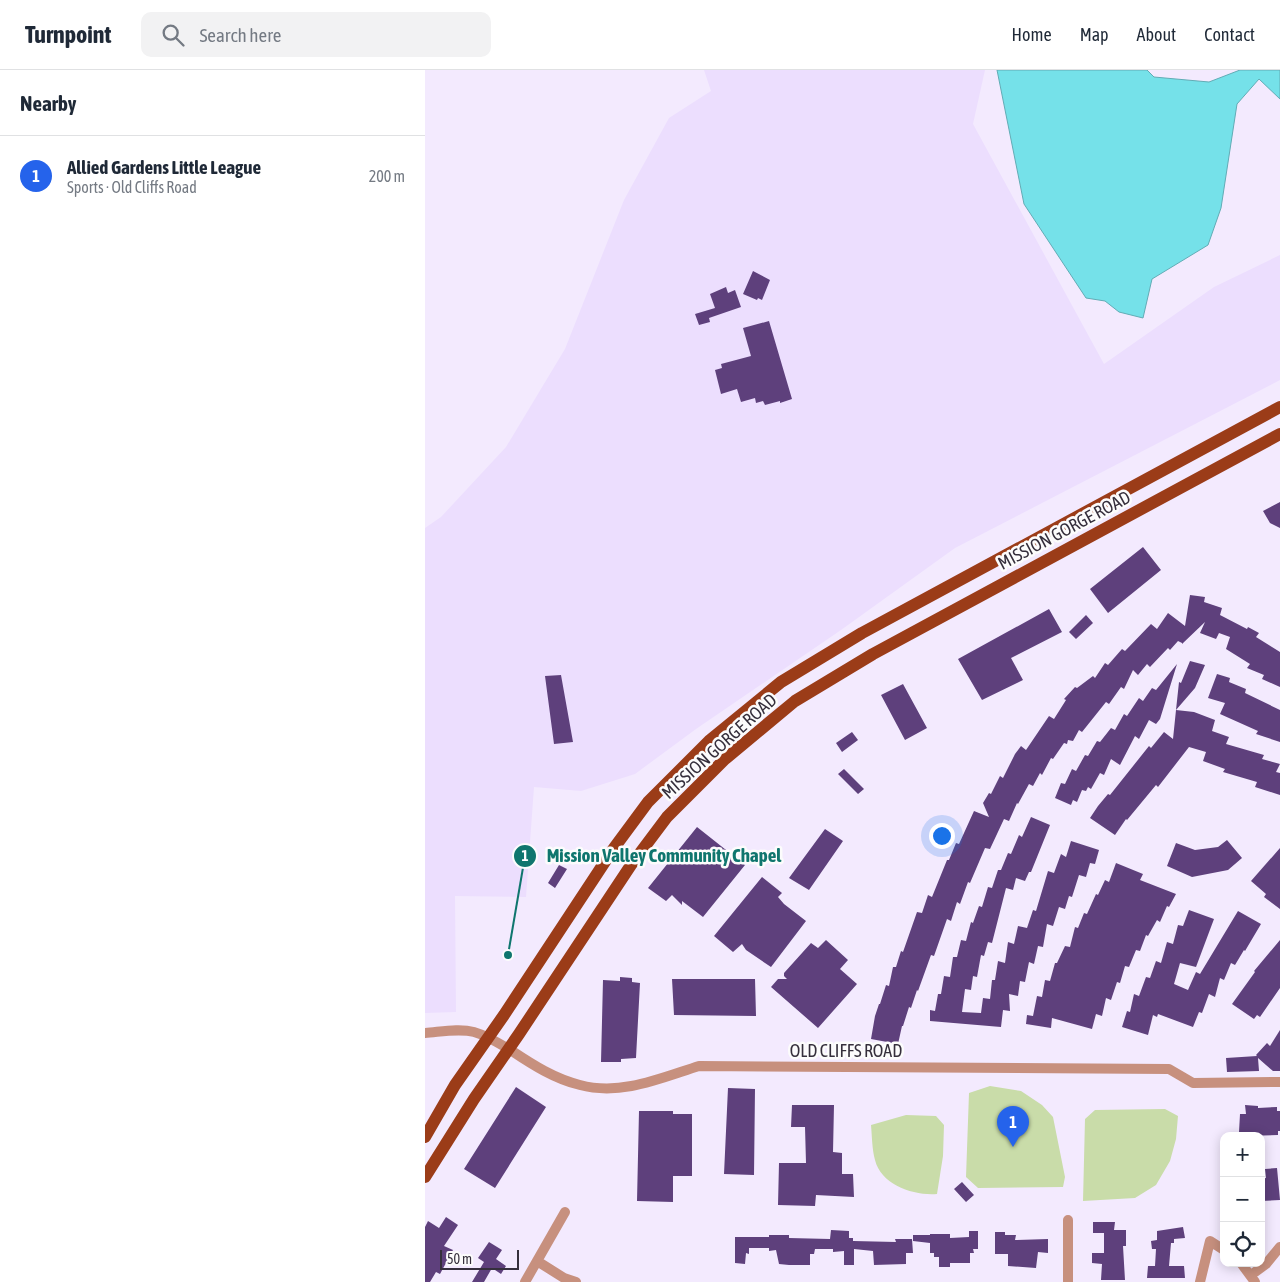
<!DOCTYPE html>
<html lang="en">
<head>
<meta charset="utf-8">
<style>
  :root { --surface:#fff; --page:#f2f2f3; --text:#1f2937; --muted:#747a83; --line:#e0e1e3; --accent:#2563eb }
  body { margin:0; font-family:"Asap Condensed",sans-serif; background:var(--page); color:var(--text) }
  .controls { position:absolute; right:15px; bottom:15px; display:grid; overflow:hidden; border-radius:10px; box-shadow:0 2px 12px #0003 }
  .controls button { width:45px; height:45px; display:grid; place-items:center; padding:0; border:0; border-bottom:1px solid var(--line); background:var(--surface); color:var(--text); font:25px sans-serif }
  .scale { position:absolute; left:15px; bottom:12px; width:79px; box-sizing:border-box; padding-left:5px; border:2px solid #352f3c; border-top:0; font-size:14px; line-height:18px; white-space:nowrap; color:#352f3c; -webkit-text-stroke:4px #fcfcfc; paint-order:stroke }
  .you { position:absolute; left:516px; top:765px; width:18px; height:18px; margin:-12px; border:4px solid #fff; border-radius:50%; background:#1a73e8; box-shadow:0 0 0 8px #1a73e833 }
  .badge { display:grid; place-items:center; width:32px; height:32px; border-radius:50%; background:var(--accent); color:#fff; font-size:16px; font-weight:700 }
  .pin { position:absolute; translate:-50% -41px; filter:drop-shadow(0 1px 2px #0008) }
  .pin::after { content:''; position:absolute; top:26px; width:18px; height:15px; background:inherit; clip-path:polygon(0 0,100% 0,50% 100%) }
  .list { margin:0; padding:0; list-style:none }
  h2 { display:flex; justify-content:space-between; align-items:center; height:65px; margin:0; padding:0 20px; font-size:21px }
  h2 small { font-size:16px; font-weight:400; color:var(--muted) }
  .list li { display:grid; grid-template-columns:32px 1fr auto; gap:15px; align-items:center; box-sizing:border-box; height:80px; padding:0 20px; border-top:1px solid var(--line) }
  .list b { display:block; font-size:19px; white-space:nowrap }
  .list p { margin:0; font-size:16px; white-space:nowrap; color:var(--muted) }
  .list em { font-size:16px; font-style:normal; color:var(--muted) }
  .icon { flex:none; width:28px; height:28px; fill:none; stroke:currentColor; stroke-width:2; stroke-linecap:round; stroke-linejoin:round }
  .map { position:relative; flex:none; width:855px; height:1212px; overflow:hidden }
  header { display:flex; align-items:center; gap:30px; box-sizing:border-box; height:70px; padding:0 25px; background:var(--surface); border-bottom:1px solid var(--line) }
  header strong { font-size:24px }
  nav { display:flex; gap:28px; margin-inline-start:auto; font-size:18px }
  .search { width:350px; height:45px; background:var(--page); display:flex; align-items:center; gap:12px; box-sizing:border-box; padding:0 18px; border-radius:10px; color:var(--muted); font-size:19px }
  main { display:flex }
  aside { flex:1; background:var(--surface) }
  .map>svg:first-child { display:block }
  .built { fill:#ecdefe }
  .green { fill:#c9dca9 }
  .water { fill:#75e1e9; stroke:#62acb5 }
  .building { fill:#5e407c }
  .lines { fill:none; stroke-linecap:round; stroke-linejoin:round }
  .minor { stroke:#c7907e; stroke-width:10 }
  .major { stroke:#9b3c18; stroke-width:12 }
  .labels { text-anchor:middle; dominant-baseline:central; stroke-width:5; stroke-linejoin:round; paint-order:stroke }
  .street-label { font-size:18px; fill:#352f3c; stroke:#fcfcfc }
  .leader { fill:none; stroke:#0f766e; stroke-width:2 }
  .callout-dot { fill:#0f766e; stroke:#fcfcfc; stroke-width:2 }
  .mark-label { font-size:15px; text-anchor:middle; font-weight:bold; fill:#fff }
  .callout-label { font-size:19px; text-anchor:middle; font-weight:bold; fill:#0f766e; stroke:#fcfcfc; stroke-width:5; stroke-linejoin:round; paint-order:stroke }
</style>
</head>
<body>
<header>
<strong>Turnpoint</strong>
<div class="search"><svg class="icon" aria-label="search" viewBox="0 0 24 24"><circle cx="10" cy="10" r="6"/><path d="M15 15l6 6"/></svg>Search here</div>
<nav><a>Home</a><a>Map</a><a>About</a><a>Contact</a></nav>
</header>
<main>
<aside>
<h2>Nearby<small></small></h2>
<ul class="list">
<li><span class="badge">1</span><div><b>Allied Gardens Little League</b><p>Sports · Old Cliffs Road</p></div><em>200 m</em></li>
</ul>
</aside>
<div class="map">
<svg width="855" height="1212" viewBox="0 0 855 1212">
  <rect width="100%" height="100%" fill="#f3eafe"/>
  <!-- built -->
  <path class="built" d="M279,0H560L548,54L679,294L789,217L855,185V310L530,478L416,560L271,659L210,704L156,721L109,717L101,827L30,826L31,942L0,943V458L16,447L81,377L140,279L199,130L244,48L286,21Z"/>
  <!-- green -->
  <path class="green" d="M565,1016L596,1021L617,1035L628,1047L640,1107L638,1117L553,1118L541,1107L544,1023Z
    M740,1039L753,1046L751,1069L745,1091L731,1115L710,1128L658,1131L660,1049L670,1040Z
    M481,1045L511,1046L519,1055L518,1086L512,1124C489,1126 456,1115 450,1090C447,1079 447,1066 446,1055Z"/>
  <!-- water -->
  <path class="water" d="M572,0H722L729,7L784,12L815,0H855V29L834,9L812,34L796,138L783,175L727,209L718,248L694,242L680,231L661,228L599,134Z"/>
  <!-- building -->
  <path class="building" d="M328,201L345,210L337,230L333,228L332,230L318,224Z
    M301,217L303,223L310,220L316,237L284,248L285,252L274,255L270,244L290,238L285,224Z
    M344,251L367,329L355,333V331L340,335L338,331L331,333L330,328L316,332L312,319L296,324L290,300L297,298L296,294L326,286L318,258Z
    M855,432V458L845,453L838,441Z
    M718,477L736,500L683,543L665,519Z
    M765,525L780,527L779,532L797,538L795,545L822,559L823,557L834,563L831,567L855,582V617L837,609L839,605L822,598L825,594L801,579L805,567L794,563L791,569L775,563L780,552L757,574V573L753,571L745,580L743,578L725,597L722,594L713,605L708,600L699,619L696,617L684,634L681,632L657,662L654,660L648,671L643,670L642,674L639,673L628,689L626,688L617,705L615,703L608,716L604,714L593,734L592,733L584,751L579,749L565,779L560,778L545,813L543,812L535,834L532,832L526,851L522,849L509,886L506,885L493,921L492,920L486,938L484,937L478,956H477L473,974L446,969L450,946L454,934H455L461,915L464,916L468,897H471L476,881L478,882L492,842L497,843L503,825L507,827L522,790H524L531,773L534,774L549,741L564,747L558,733L564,723L566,724L575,706L578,708L590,684L596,676L601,680L624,646L629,649L641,630L639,629L650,617L652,618L668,606L670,608L680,593L683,595L697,579L700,581L726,554L732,559L743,543L760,556Z
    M624,539L637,562L586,588L598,610L557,630L533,589Z
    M661,545L668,553L651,569L644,562Z
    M765,591L780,595L770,618L751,640L754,612L756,613Z
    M752,594L735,649L731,654L724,650L714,669L710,666L695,695L686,689L679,705L675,703L666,719L663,717L661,721L657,720L652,732L648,730L646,735L630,728L636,713L640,714L647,699L651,701L660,685L663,686L672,671L675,672L686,658L690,660L699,644L702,646L714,628L718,631L727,618L731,620Z
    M792,604L805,608L804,612L821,619L820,623L855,640V672L831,664L833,661L795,644L800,633L783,628Z
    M136,605L148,672L129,674L120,606Z
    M478,614L502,658L480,670L456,625Z
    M751,640L769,642L790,650L787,661L804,667L801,674L839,685L837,689L855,694L851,702L855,703V725L830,717L832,712L798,702L800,699L778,691L781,682L764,677L733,717L731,715L702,750L701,749L690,765L665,748L673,736L683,724L685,725L724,676L726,678L739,662L748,669Z
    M427,662L433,670L417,682L411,673Z
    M419,699L439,719L433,724L413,704Z
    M606,747L625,755L606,802H604L600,811L591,808L588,820L581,818L567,873L563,872L559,886L556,885L552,907L548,906L546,920L540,919L537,942L556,943L558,928L565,929L567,910H570L573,891L580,893L583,872L589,874L593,856L602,858L608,840L611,841L623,801L629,803L636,784L641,787L646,771L674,780L670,794L665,793L661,807L654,805L647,827L644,826L640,839L634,837L628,856L622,854L618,877L613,876L609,894L604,892L600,912L595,911L593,926L584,924L585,941L578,940L576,957L505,951V940L510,941L513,924H516L519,906L525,907L528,887H532L536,870L541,871L546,852L548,853L554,836L557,837L563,817L567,818L573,800H576L583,783L586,784L594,765L597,767Z
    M272,757L320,795L278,847L257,831V835L247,825L241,831L223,818Z
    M400,759L418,771L384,820L364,808Z
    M802,770L817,788L803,800L767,807L742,796L751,773L770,780L793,777Z
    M855,778V839L839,827L841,824L826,811Z
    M691,793L718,804L715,810L751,824L744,837L742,836L735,852L732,850L723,866L721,865L715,881L711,880L704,897L700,896L695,913L692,912L686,930L681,928L677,946L671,944L667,959L627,948L626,958L601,954L602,945L608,946L612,926L617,927L620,910L625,911L630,893H632L640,876L645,877L650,857L653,858L659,843L662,844L671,824L673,825L680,810L684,812Z
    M134,795L142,799L130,818L123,813Z
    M337,807L357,823L353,827L359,834L381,851L346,897L321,880L317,874L308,882L289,866Z
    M764,840L789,849L771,897L755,893L749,914L763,920L771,902L775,904L813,841L836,854L820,881L819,880L810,895L806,893L799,910L795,908L790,927L784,924L777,943L774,942L768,957L733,944L732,947L728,945L723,965L697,957L702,941L705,942L709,924L714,926L721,907L725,908L731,891L736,893L742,872L748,874L753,855L758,856Z
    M401,870L423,890L415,899L432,914L393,958L346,917L353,909H362L359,906V903L386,873L393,878Z
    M855,870V918L835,947L832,945L829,949L807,934L830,902L829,901Z
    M195,907L207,908V912L215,913L211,988L196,989V992H176L178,910L195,911Z
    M247,909H330L331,946L249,945Z
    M855,960V1001H848L833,988L834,1001L802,1002L801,988L832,986L831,985L842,973L845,976Z
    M91,1017L121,1037L70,1118L39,1099Z
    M303,1018L330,1019L329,1105L299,1104Z
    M367,1035H409L408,1082L417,1083V1104H428L429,1127L391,1125L390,1136L353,1135L354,1093H381L380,1057H366Z
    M820,1035L833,1036V1038L852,1037V1041H855V1061H853V1065L819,1066V1062H814L815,1044H821Z
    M214,1041H248V1044H267V1106H248V1132L212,1131Z
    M852,1098L855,1130L836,1131V1109L841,1108L840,1099Z
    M537,1112L549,1125L541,1132L529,1119Z
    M21,1147L33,1155L19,1176L28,1180L15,1204L11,1202L5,1212H0V1157L3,1151L14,1158Z
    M668,1152H690L689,1160H701V1176H698L700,1210H676L677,1194L667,1193V1183H679V1163H668Z
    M758,1157L760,1168L749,1169V1173H746L744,1196H759L760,1208H722L723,1196H730L731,1179H727L726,1171L732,1170V1161Z
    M406,1160L424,1161V1168H428V1171L471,1172L470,1169H487L488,1183H481V1194L449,1195L448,1181L429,1179V1195H419V1181L408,1182V1179H390L389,1184H385V1195H364L354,1194L351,1180L344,1181V1178H324V1184L321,1183L320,1194L310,1193V1167H344V1165H364V1168L405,1169Z
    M544,1161H553V1179H548L549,1183H545V1193H525V1197H514V1187H509V1183H505V1173L488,1171V1165H505V1164H525V1168L544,1167Z
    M570,1162H580V1165H591L590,1170H592L623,1169V1183L613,1182L611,1198L583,1196V1184H570Z
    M64,1172L77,1180L71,1189L81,1196L76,1204L67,1198L59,1212H47L59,1192L53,1188Z"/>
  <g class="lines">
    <!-- minor -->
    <path class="minor" d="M0,963C15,962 34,958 49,962C63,966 75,974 87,981C108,995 130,1009 155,1015C196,1026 236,1008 274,996L744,999L768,1013L855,1012
      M643,1150V1212
      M112,1191L139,1208L151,1212
      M816,1193L830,1212
      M826,1205L841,1194L855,1177
      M100,1212L140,1142
      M775,1212L785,1171L799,1180"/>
    <!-- major -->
    <path class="major" d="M0,1067L30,1015L79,945L189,778L223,732L284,671L356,612L437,563L855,337
      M0,1107L49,1029L94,964L206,795L242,747L299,690L370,631L448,584L855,364"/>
  </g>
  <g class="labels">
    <!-- street labels -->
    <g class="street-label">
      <text transform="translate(639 460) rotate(-28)">MISSION GORGE ROAD</text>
      <text transform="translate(294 676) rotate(-42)">MISSION GORGE ROAD</text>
      <text x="421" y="980">OLD CLIFFS ROAD</text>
    </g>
  </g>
  <!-- callouts -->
  <path class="leader" d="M83 885L100 786"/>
  <g class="callout-dot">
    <circle cx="83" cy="885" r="5"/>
    <circle cx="100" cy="786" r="12"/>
  </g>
  <g class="mark-label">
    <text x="100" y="791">1</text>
  </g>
  <g class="callout-label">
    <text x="239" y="792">Mission Valley Community Chapel</text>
  </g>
</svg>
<div class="controls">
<button>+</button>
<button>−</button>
<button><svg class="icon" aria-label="locate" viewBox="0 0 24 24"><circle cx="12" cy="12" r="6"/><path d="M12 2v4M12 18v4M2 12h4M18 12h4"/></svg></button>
</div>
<div class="scale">50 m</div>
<div class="you"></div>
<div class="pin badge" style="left:588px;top:1077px">1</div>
</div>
</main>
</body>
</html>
